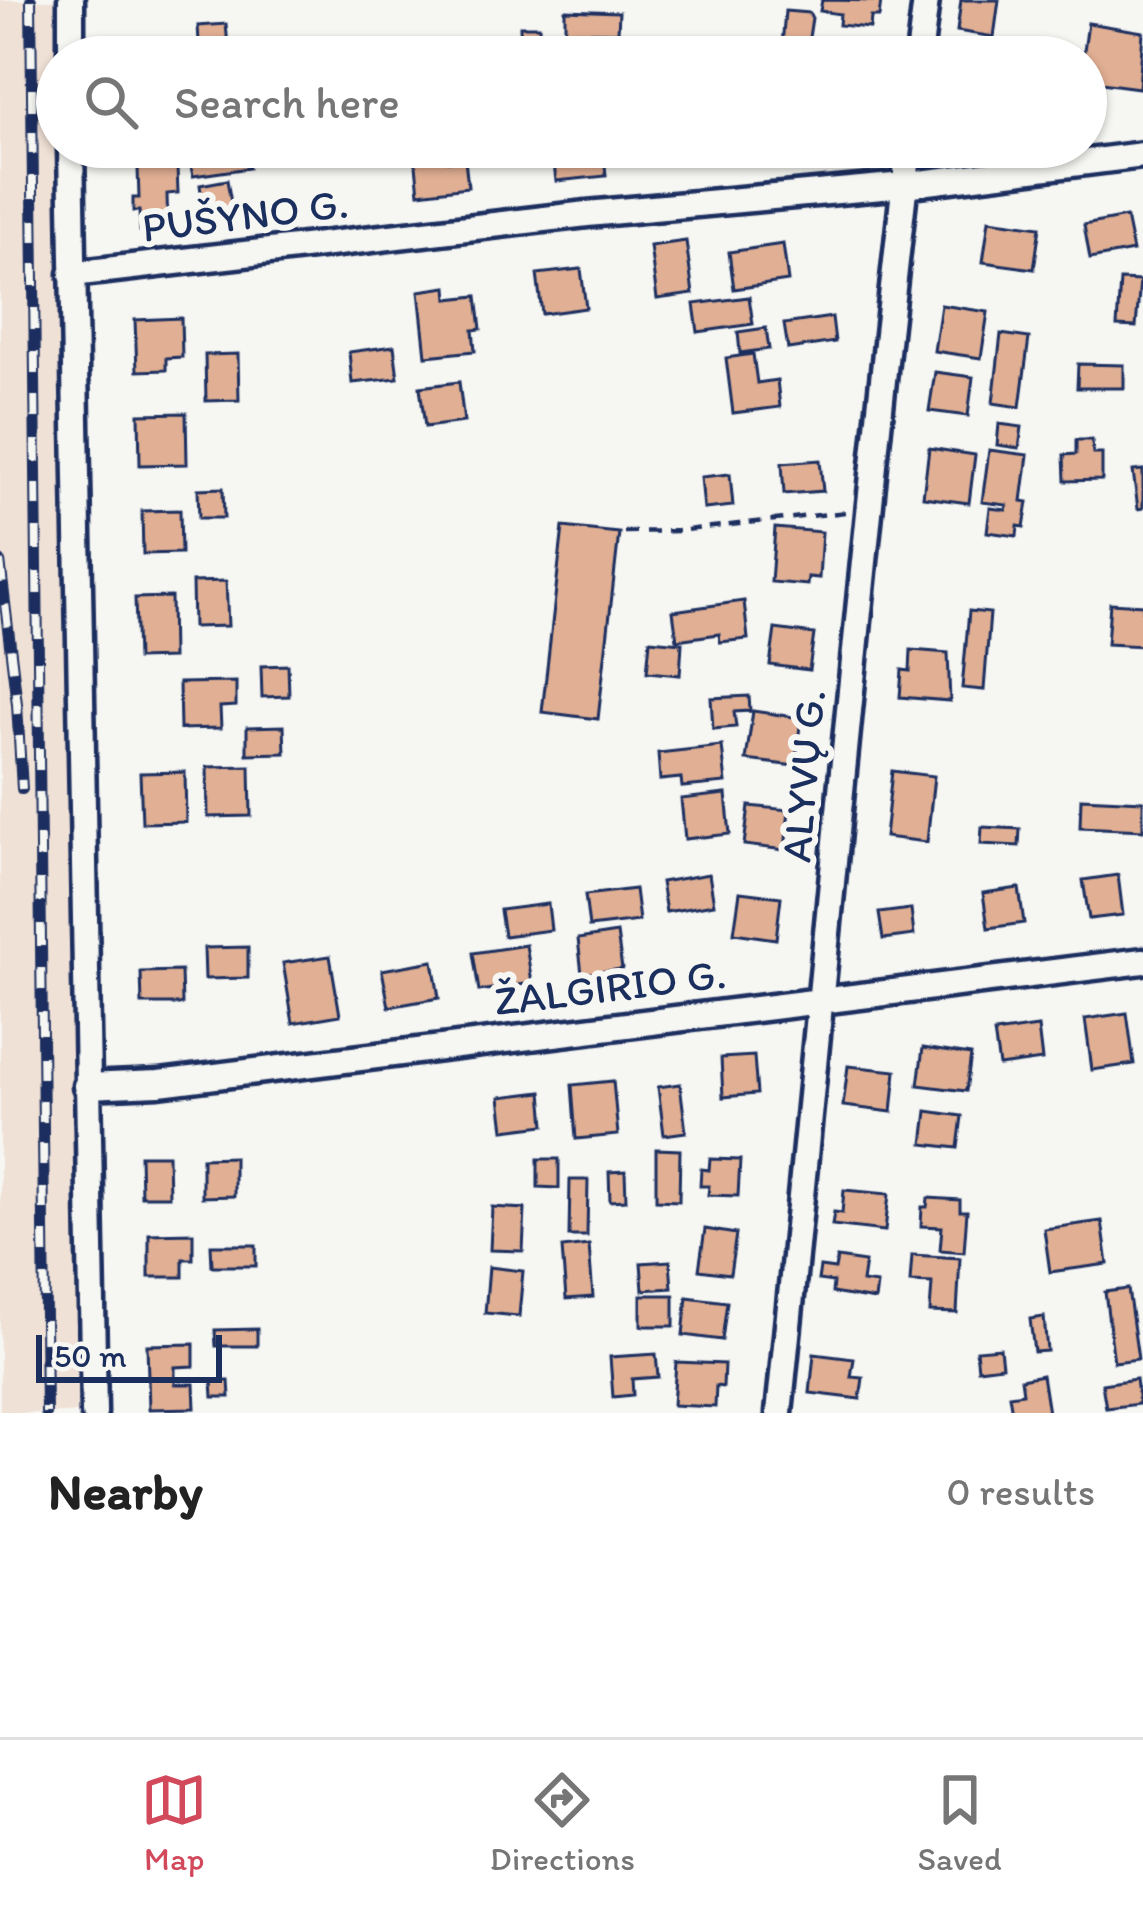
<!DOCTYPE html>
<html lang="en">
<head>
<meta charset="utf-8">
<style>
  :root { --surface:#fff; --page:#f2f2f2; --text:#222; --muted:#767676; --line:#e0e0e0; --accent:#d1495b }
  body { margin:0; font-family:Itim,sans-serif; background:var(--page); color:var(--text) }
  .scale { position:absolute; left:36px; bottom:30px; width:186px; box-sizing:border-box; padding-left:12px; border:6px solid #1b2f5e; border-top:0; font-size:33px; line-height:42px; white-space:nowrap; color:#1b2f5e; -webkit-text-stroke:9px #f6f6f2; paint-order:stroke }
  .list { margin:0; padding:0; list-style:none }
  h2 { display:flex; justify-content:space-between; align-items:center; height:156px; margin:0; padding:0 48px; font-size:51px }
  h2 small { font-size:39px; font-weight:400; color:var(--muted) }
  .icon { flex:none; width:66px; height:66px; fill:none; stroke:currentColor; stroke-width:2; stroke-linecap:round; stroke-linejoin:round }
  .map { position:relative; flex:none; width:1143px; height:1413px; overflow:hidden }
  .search { position:absolute; background:var(--surface); box-shadow:0 3px 9px #0004; left:36px; right:36px; top:36px; height:132px; display:flex; align-items:center; gap:30px; box-sizing:border-box; padding:0 42px; border-radius:66px; color:var(--muted); font-size:45px }
  .sheet { height:324px; background:var(--surface) }
  nav { display:flex; justify-content:space-around; align-items:center; box-sizing:border-box; height:168px; border-top:3px solid var(--line); background:var(--surface); font-size:33px; color:var(--muted) }
  nav a { display:grid; justify-items:center; gap:6px }
  nav .on { color:var(--accent) }
  .map>svg:first-child { display:block }
  .built { fill:#f0e1d6 }
  .building { fill:#e1af93; stroke:#1b2f5e; stroke-width:3 }
  .lines { fill:none; stroke-linecap:round; stroke-linejoin:round }
  .street-casing { stroke:#1b2f5e; stroke-width:33 }
  .path { stroke:#1b2f5e; stroke-width:4.5; stroke-dasharray:12 9; stroke-linecap:butt }
  .street { stroke:#f6f6f2; stroke-width:24 }
  .rail-casing { stroke:#1b2f5e; stroke-width:12 }
  .rail { stroke:#f6f6f2; stroke-width:8; stroke-dasharray:22; stroke-linecap:butt }
  .labels { text-anchor:middle; dominant-baseline:central; stroke-width:12; stroke-linejoin:round; paint-order:stroke }
  .street-label { font-size:42px; fill:#1b2f5e; stroke:#f6f6f2 }
</style>
</head>
<body>
<div class="map">
<svg width="1143" height="1413" viewBox="0 0 1143 1413">
  <rect width="100%" height="100%" fill="#f6f6f2"/>
  <filter id="ink" filterUnits="userSpaceOnUse"><feTurbulence type="fractalNoise" baseFrequency=".00833" numOctaves="2"/><feDisplacementMap in="SourceGraphic" scale="24" xChannelSelector="R" yChannelSelector="G"/><feConvolveMatrix kernelMatrix="1 2 1 2 8 2 1 2 1" color-interpolation-filters="sRGB"/></filter>
  <g filter="url(#ink)">
    <!-- built -->
    <path class="built" d="M0,0H63V57H57V147H65L82,1413H0Z"/>
    <!-- building -->
    <path class="building" d="M822,0L881,1L879,17H871L870,28L839,25L840,14L820,11Z
      M961,0H999L994,37L957,31Z
      M565,10L619,12L618,32L565,31Z
      M785,11L809,13L812,18L806,57H781Z
      M1088,23L1143,32L1139,88L1086,81V57H1083Z
      M226,24L229,57H200L198,26Z
      M520,26H539L540,55L521,56Z
      M204,147H246L249,168L193,176L189,157L205,155Z
      M414,147H447L448,161L465,159L468,187L419,193Z
      M552,147H624L625,163L605,165L606,176L556,181Z
      M177,167L178,193L167,194L168,230L140,231L139,211H133V198H139L138,168Z
      M227,180L233,214L205,218L200,185Z
      M1126,217L1133,251L1090,259L1084,225Z
      M989,220L1040,227L1034,269L983,262Z
      M686,241L693,294L657,299L650,246Z
      M783,244L788,281L734,289L729,252Z
      M581,269L586,308L542,314L537,274Z
      M1120,280L1140,281L1136,327L1117,326Z
      M447,287L448,299L477,296L481,329L473,330L475,351L426,356L419,291Z
      M749,297L753,324L698,332L694,304Z
      M941,305L988,312L981,358L934,351Z
      M832,317L835,342L788,349L784,324Z
      M181,318L182,357L166,358V370L137,371L135,320Z
      M766,328L769,349L740,353L738,332Z
      M1001,334L1029,338L1020,407L993,403Z
      M394,346L398,378L352,383L349,352Z
      M238,354L239,400L206,401L205,355Z
      M753,354L757,383L777,380L780,407L733,413L726,358Z
      M1078,364L1124,365V388H1077Z
      M935,372L973,377L968,416L929,411Z
      M459,382L464,422L425,427L420,387Z
      M186,413L187,464L140,465L139,414Z
      M999,424L1022,427L1019,448L997,445Z
      M1076,440H1092L1093,454H1102V480L1065,481L1064,455L1076,454Z
      M929,448L975,455L969,503L923,497Z
      M989,450L1028,455L1022,501L1028,502L1024,527L1018,526L1017,536L987,532L990,508L1006,510L1007,505L982,502Z
      M820,460L823,491L784,494L782,463Z
      M1143,470V508L1138,509L1133,471Z
      M730,474L733,506L704,509L701,477Z
      M223,488L224,518H199L198,489Z
      M180,510L181,553L143,554L142,511Z
      M563,527L619,533L598,719L542,712Z
      M775,528L822,532L819,578L808,577L807,585L771,582Z
      M226,581L228,626L193,627L192,582Z
      M171,597L172,658L137,659L135,598Z
      M744,601L748,639L720,642L719,634L677,640L673,611Z
      M1110,603L1143,605V646L1107,644Z
      M969,611L990,613L984,690L962,688Z
      M775,629L814,634L809,670L770,665Z
      M650,640L682,643L680,675L647,672Z
      M911,650L948,653L950,701L900,697L902,670L910,671Z
      M288,665L289,696L262,697L261,666Z
      M236,682V706L220,707L221,728L180,729L179,683Z
      M749,696L750,711L734,712L736,727L713,729L711,698Z
      M753,711L801,718L795,766L746,760Z
      M284,726L285,753L247,754V727Z
      M722,746L726,783L682,787L681,778L660,780L658,753Z
      M250,766L251,816L208,817L207,767Z
      M892,771L934,776L927,842L885,837Z
      M185,772L186,822L142,823L140,773Z
      M726,794L730,834L685,839L681,799Z
      M1081,798L1143,801V830L1080,827Z
      M749,806L789,810L785,850L744,845Z
      M982,827L1020,829L1019,846L981,844Z
      M709,874L714,904L666,912L661,882Z
      M1118,875L1123,915L1089,919L1083,880Z
      M1019,888L1024,923L988,928L983,893Z
      M635,889L639,921L589,927L585,895Z
      M740,892L781,897L776,939L734,933Z
      M548,904L551,930L504,936L500,910Z
      M911,909L914,935L883,939L879,913Z
      M617,933L622,969L582,974L578,939Z
      M526,945L532,983L479,991L473,953Z
      M248,947V978L205,979L204,948Z
      M330,956L340,1015L293,1023L283,963Z
      M433,961L439,998L389,1007L382,970Z
      M181,971L182,1004H142L141,972Z
      M1127,1013L1134,1064L1092,1070L1085,1019Z
      M1038,1027L1042,1060L999,1066L994,1033Z
      M923,1048L971,1055L966,1091L918,1085Z
      M754,1056L757,1094L723,1097L721,1058Z
      M848,1066L896,1071L892,1112L843,1106Z
      M613,1081L618,1135L576,1139L572,1085Z
      M680,1084L686,1132L664,1135L658,1087Z
      M542,1092L545,1125L504,1130L500,1097Z
      M927,1111L962,1116L958,1148L923,1144Z
      M656,1149L680,1150L679,1201L656,1200Z
      M140,1155H168L169,1196H141Z
      M234,1157V1196L202,1197V1158Z
      M538,1159H559V1188L538,1187Z
      M710,1159L740,1160L738,1196L708,1195L709,1186H700L701,1169L709,1170Z
      M625,1171L626,1200L610,1201L609,1172Z
      M570,1180H588L587,1236H569Z
      M844,1190L889,1194L885,1231L832,1225L834,1212L842,1213Z
      M928,1198L960,1200V1211H967L964,1252L940,1250L942,1227L921,1226L922,1207H927Z
      M492,1207L525,1209L523,1251L490,1250Z
      M1102,1221L1108,1264L1050,1272L1044,1229Z
      M705,1229L736,1234L730,1274L699,1270Z
      M193,1233V1259H183V1277H149V1234Z
      M211,1245H256V1266H212Z
      M589,1245L593,1297L566,1299L562,1248Z
      M912,1255L960,1258L957,1313L930,1312L932,1283L910,1282Z
      M837,1258L865,1262L862,1282L877,1284L875,1300L832,1293L833,1282L818,1280L820,1267L835,1269Z
      M670,1261L672,1288L643,1290L641,1263Z
      M489,1267L523,1271L519,1316L485,1313Z
      M1128,1289L1138,1359L1114,1362L1105,1292Z
      M641,1295H674V1326H641Z
      M687,1297L727,1302L722,1340L683,1335Z
      M1044,1317L1047,1351L1034,1352L1030,1319Z
      M257,1329V1346H216L215,1330Z
      M194,1344V1366L175,1367V1384H194L195,1408L149,1409L147,1345Z
      M1000,1348L1002,1366L978,1369L976,1350Z
      M656,1354L658,1377L632,1379L633,1395L613,1397L610,1357Z
      M814,1354L854,1359L851,1377L863,1378L860,1399L810,1393Z
      M676,1362L724,1364L723,1387L716,1386L715,1407L673,1405Z
      M1042,1375L1048,1413H1012L1009,1395L1023,1393L1021,1379Z
      M1136,1379L1139,1404L1106,1408L1102,1384Z
      M212,1381H229L230,1397H213Z"/>
    <g class="lines">
      <!-- street casing -->
      <g class="street-casing">
        <path id="street" d="M71,0V57
          M919,57L926,0
          M71,147L94,1413
          M72,274L587,214L904,185L1143,155
          M86,1086L159,1083L1143,961
          M779,1413C823,991 860,568 909,147"/>
      </g>
      <!-- path -->
      <path class="path" d="M624,532L677,531L846,512"/>
      <!-- street -->
      <use href="#street" class="street"/>
      <!-- rail casing -->
      <g class="rail-casing">
        <path id="rail" d="M31,0L46,1413
          M0,561L17,704L22,789"/>
      </g>
      <!-- rail -->
      <use href="#rail" class="rail"/>
    </g>
  </g>
  <g class="labels">
    <!-- street labels -->
    <g class="street-label">
      <text transform="translate(245 215) rotate(-7)">PUŠYNO G.</text>
      <text transform="translate(803 776) rotate(-85)">ALYVŲ G.</text>
      <text transform="translate(610 987) rotate(-7)">ŽALGIRIO G.</text>
    </g>
  </g>
</svg>
<div class="scale">50 m</div>
<div class="search"><svg class="icon" aria-label="search" viewBox="0 0 24 24"><circle cx="10" cy="10" r="6"/><path d="M15 15l6 6"/></svg>Search here</div>
</div>
<section class="sheet">
<h2>Nearby<small>0 results</small></h2>
<ul class="list">
</ul>
</section>
<nav>
<a class="on"><svg class="icon" aria-label="map" viewBox="0 0 24 24"><path d="M3 6l6-2 6 2 6-2v14l-6 2-6-2-6 2zM9 4v14M15 6v14"/></svg>Map</a>
<a><svg class="icon" aria-label="directions" viewBox="0 0 24 24"><path d="M12 3l9 9-9 9-9-9zM9 14v-3h6M13 9l2 2-2 2"/></svg>Directions</a>
<a><svg class="icon" aria-label="saved" viewBox="0 0 24 24"><path d="M7 4h10v16l-5-4-5 4z"/></svg>Saved</a>
</nav>
</body>
</html>
